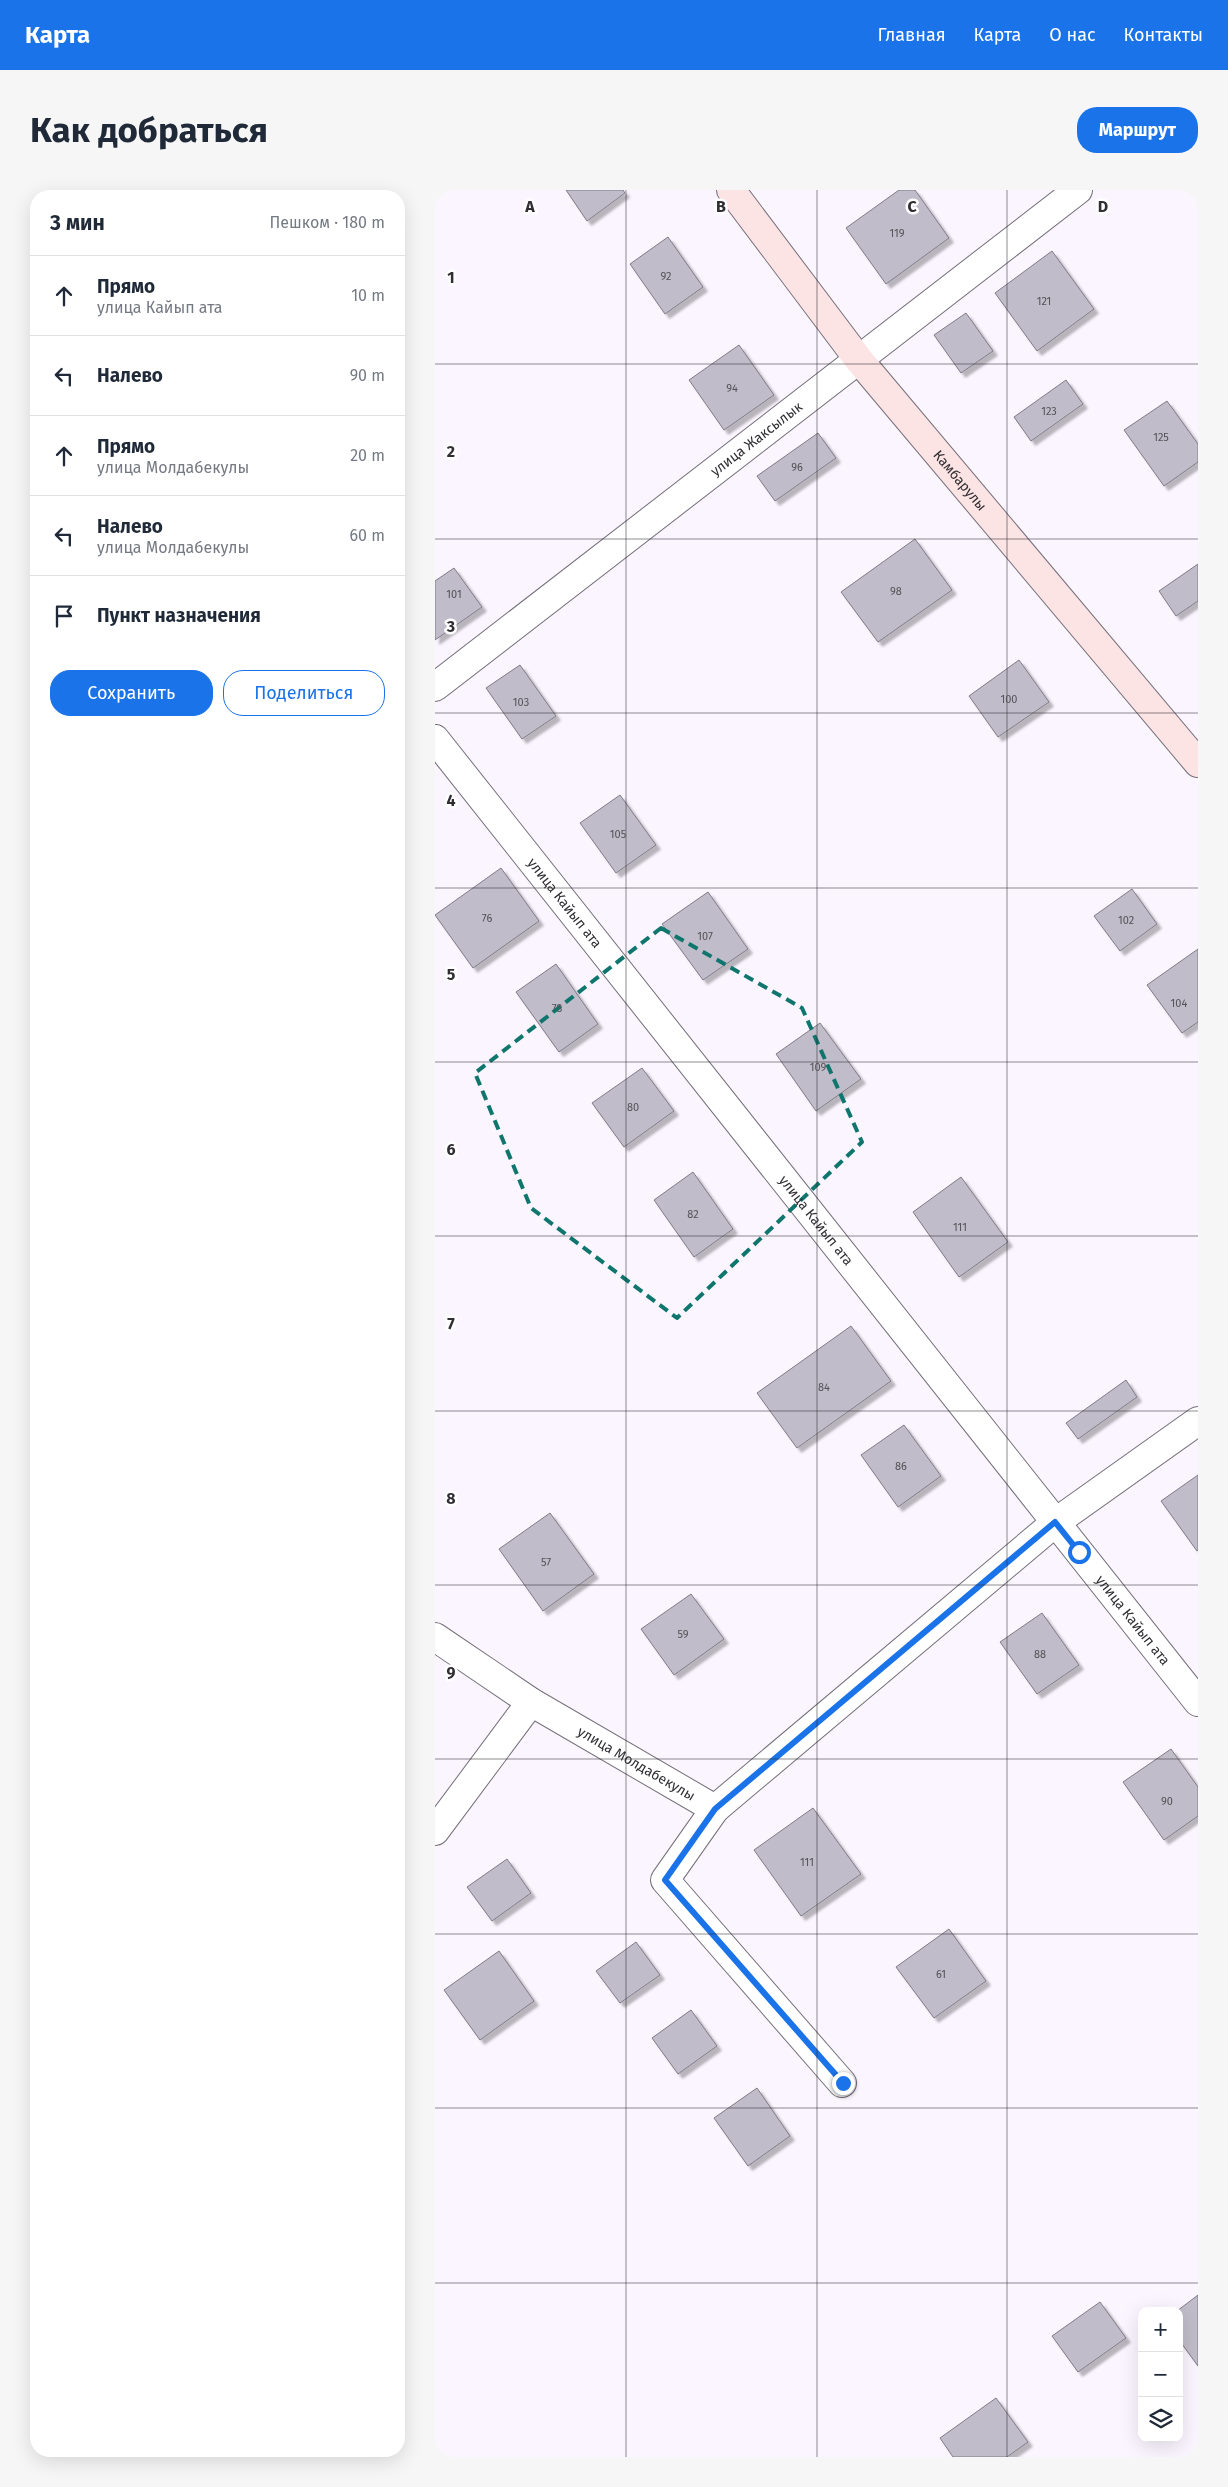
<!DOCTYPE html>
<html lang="ru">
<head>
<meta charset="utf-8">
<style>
  :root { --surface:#fff; --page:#f6f6f7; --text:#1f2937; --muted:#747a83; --line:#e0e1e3; --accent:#1a73e8 }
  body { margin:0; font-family:"Fira Sans",sans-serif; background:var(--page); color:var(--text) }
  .controls { position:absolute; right:15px; bottom:15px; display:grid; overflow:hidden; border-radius:10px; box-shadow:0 5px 20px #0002 }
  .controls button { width:45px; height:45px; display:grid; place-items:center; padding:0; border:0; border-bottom:1px solid var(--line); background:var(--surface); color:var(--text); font:25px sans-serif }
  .stop { position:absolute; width:15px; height:15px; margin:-11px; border:4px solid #1a73e8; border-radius:50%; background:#fff }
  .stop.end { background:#1a73e8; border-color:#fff; box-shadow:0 1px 5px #0008 }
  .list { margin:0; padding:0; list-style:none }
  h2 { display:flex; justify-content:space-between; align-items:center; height:65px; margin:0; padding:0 20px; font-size:21px }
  h2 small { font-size:16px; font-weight:400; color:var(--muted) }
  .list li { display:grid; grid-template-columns:32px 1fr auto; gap:15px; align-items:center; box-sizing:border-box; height:80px; padding:0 20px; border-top:1px solid var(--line) }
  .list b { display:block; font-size:19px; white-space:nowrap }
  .list p { margin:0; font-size:16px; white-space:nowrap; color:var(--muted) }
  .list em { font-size:16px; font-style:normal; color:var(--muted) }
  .actions { display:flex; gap:10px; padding:15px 20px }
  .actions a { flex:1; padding:11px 0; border:1px solid var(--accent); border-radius:20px; text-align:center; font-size:18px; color:var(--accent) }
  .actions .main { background:var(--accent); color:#fff }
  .icon { flex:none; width:28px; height:28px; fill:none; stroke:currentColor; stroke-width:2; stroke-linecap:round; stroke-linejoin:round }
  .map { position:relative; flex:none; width:763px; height:2267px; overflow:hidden; border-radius:20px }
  header { display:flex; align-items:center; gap:30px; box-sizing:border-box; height:70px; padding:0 25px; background:var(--accent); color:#fff }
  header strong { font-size:24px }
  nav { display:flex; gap:28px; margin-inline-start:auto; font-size:18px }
  .intro { display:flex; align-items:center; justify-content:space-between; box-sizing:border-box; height:120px; padding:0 30px }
  h1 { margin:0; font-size:35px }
  .button { padding:12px 22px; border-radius:20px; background:var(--accent); color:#fff; font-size:18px; font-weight:700 }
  main { display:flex; gap:30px; padding:0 30px }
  aside { flex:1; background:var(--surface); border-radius:20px; box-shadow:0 5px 20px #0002 }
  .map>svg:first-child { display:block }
  .building { fill:#c0bcc9; stroke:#7f7b87; filter:url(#shadow) }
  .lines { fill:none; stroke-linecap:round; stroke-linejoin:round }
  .street-casing { stroke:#756f7a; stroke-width:30 }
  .secondary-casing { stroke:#756f7a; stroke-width:30 }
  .street { stroke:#fff; stroke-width:28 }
  .secondary { stroke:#fce3e4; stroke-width:28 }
  .route { stroke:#1a73e8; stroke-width:6 }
  .marked { fill:none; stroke:#0f766e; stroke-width:4; stroke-dasharray:10 6; stroke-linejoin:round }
  .grid { fill:none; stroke:#312e33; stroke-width:1; stroke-opacity:0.55 }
  .labels { text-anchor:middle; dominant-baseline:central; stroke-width:5; stroke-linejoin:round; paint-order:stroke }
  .number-label { font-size:11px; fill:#555258 }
  .street-label { font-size:14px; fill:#312e33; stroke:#fff }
  .grid-label { font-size:16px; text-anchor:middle; font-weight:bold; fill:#312e33; stroke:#fff; stroke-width:5; stroke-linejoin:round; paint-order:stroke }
</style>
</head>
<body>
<header>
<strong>Карта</strong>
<nav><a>Главная</a><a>Карта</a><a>О нас</a><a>Контакты</a></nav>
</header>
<div class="intro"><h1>Как добраться</h1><a class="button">Маршрут</a></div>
<main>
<aside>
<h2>3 мин<small>Пешком · 180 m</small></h2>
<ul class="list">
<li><svg class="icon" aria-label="ahead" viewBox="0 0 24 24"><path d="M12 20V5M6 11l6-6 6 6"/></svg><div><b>Прямо</b><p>улица Кайып ата</p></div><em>10 m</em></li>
<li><svg class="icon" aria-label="left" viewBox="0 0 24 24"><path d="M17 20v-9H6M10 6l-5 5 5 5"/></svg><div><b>Налево</b></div><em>90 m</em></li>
<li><svg class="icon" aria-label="ahead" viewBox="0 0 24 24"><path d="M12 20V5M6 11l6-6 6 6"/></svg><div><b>Прямо</b><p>улица Молдабекулы</p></div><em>20 m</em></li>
<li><svg class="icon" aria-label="left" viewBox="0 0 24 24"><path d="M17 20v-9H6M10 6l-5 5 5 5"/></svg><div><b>Налево</b><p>улица Молдабекулы</p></div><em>60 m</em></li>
<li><svg class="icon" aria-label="arrive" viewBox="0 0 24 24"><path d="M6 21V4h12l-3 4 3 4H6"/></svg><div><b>Пункт назначения</b></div></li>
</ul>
<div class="actions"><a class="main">Сохранить</a><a>Поделиться</a></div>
</aside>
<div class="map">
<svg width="763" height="2267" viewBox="0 0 763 2267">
  <defs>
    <filter id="shadow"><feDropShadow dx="4.5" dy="4.5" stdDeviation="1" flood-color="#0004"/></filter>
  </defs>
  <rect width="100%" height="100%" fill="#fbf5ff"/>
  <!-- building -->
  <path class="building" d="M131,0H188L190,3L152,31Z
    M464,0H480L514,48L451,94L411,38Z
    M233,47L268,97L230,124L195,74Z
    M617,61L659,119L602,161L560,103Z
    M531,123L558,161L526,183L499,145Z
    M304,155L339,205L289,240L254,190Z
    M631,190L648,214L596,251L579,227Z
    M732,211L763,254V272L729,296L689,240Z
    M383,243L401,268L340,311L322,286Z
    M480,349L517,400L443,452L406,402Z
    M763,374V411L741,426L724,401Z
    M19,378L47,417L0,450V391Z
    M584,470L614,512L563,547L534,506Z
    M85,475L121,526L87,549L51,498Z
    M185,605L221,655L181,683L145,633Z
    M66,678L104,731L38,778L0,725Z
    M697,699L722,734L685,761L659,726Z
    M273,702L313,759L268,790L227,734Z
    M763,759V832L747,843L712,795Z
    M121,774L163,834L124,862L81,802Z
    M385,833L426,889L381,921L341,864Z
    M207,878L239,921L189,957L157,913Z
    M258,982L298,1039L259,1067L219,1010Z
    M526,987L573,1052L524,1087L478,1022Z
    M416,1136L456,1191L362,1258L322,1203Z
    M691,1190L702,1207L643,1249L631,1233Z
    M469,1235L506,1286L463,1317L426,1265Z
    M763,1285V1360L762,1361L726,1311Z
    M115,1323L159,1384L108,1421L64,1359Z
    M256,1404L289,1449L239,1485L206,1439Z
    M607,1423L644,1475L602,1504L565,1452Z
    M736,1559L763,1597V1626L729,1650L688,1592Z
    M378,1618L426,1684L366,1726L319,1660Z
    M72,1669L96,1703L57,1731L32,1697Z
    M514,1739L551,1791L499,1828L461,1777Z
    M201,1752L225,1785L185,1813L161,1781Z
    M64,1761L99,1811L45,1850L9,1800Z
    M256,1820L282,1856L243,1884L217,1848Z
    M322,1898L355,1946L313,1976L279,1928Z
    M763,2105V2176L744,2150V2121H742Z
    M665,2112L691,2148L643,2182L617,2146Z
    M561,2208L593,2252L572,2267H518L505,2248Z"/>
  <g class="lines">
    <!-- street casing -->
    <g class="street-casing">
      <g id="street">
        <path id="s1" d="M0,497L643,0"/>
        <path id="s2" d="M0,549L763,1512"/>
        <path id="s3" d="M0,1447L96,1512L280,1619L230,1690L407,1893"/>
        <path d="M280,1619L621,1332L763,1231"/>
        <path d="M0,1641L96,1512"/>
      </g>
    </g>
    <!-- secondary casing -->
    <g class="secondary-casing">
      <g id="secondary">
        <path id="s4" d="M296,0L424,170L763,573"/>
      </g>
    </g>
    <!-- street -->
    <use href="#street" class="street"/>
    <!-- secondary -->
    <use href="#secondary" class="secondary"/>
  </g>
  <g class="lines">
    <!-- route -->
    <path class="route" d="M408,1893L230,1690L280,1619L620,1332L644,1362"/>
  </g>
  <!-- marked area -->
  <path class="marked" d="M226,738L367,818L427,952L242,1128L96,1018L40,883Z"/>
  <!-- grid -->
  <path class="grid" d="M191,0V2267M382,0V2267M572,0V2267M0,174H763M0,349H763M0,523H763M0,698H763M0,872H763M0,1046H763M0,1221H763M0,1395H763M0,1569H763M0,1744H763M0,1918H763M0,2093H763"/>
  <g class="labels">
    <!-- number labels -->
    <g class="number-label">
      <text x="462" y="43">119</text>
      <text x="231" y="86">92</text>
      <text x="609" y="111">121</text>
      <text x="297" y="198">94</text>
      <text x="614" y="221">123</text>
      <text x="726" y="247">125</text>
      <text x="362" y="277">96</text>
      <text x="461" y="401">98</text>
      <text x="19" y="404">101</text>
      <text x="574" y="509">100</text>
      <text x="86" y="512">103</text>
      <text x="183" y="644">105</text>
      <text x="52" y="728">76</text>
      <text x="691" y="730">102</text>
      <text x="270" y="746">107</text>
      <text x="744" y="813">104</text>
      <text x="122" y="818">78</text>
      <text x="383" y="877">109</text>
      <text x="198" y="917">80</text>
      <text x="258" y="1024">82</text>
      <text x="525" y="1037">111</text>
      <text x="389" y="1197">84</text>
      <text x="466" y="1276">86</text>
      <text x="111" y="1372">57</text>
      <text x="248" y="1444">59</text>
      <text x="605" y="1464">88</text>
      <text x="732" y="1611">90</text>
      <text x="372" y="1672">111</text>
      <text x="506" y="1784">61</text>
    </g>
    <!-- street labels -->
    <g class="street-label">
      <text stroke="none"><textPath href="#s1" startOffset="406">улица Жаксылык</textPath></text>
      <text stroke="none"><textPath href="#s4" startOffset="370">Камбарулы</textPath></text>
      <text stroke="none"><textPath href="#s2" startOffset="209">улица Кайып ата</textPath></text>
      <text stroke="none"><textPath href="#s2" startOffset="614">улица Кайып ата</textPath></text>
      <text stroke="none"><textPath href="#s2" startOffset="1124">улица Кайып ата</textPath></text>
      <text stroke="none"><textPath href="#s3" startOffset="238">улица Молдабекулы</textPath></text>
    </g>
  </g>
  <g class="grid-label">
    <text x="95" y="22">A</text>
    <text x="286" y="22">B</text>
    <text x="477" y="22">C</text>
    <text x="668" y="22">D</text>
    <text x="16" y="93">1</text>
    <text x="16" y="267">2</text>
    <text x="16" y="442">3</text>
    <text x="16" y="616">4</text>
    <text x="16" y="790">5</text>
    <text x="16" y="965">6</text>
    <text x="16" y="1139">7</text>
    <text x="16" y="1314">8</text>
    <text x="16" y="1488">9</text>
  </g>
</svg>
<div class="controls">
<button>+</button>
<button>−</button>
<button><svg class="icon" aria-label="layers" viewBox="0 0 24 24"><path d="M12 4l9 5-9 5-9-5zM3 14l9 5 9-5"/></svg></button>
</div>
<div class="stop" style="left:644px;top:1362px"></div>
<div class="stop end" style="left:408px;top:1893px"></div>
</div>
</main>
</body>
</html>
